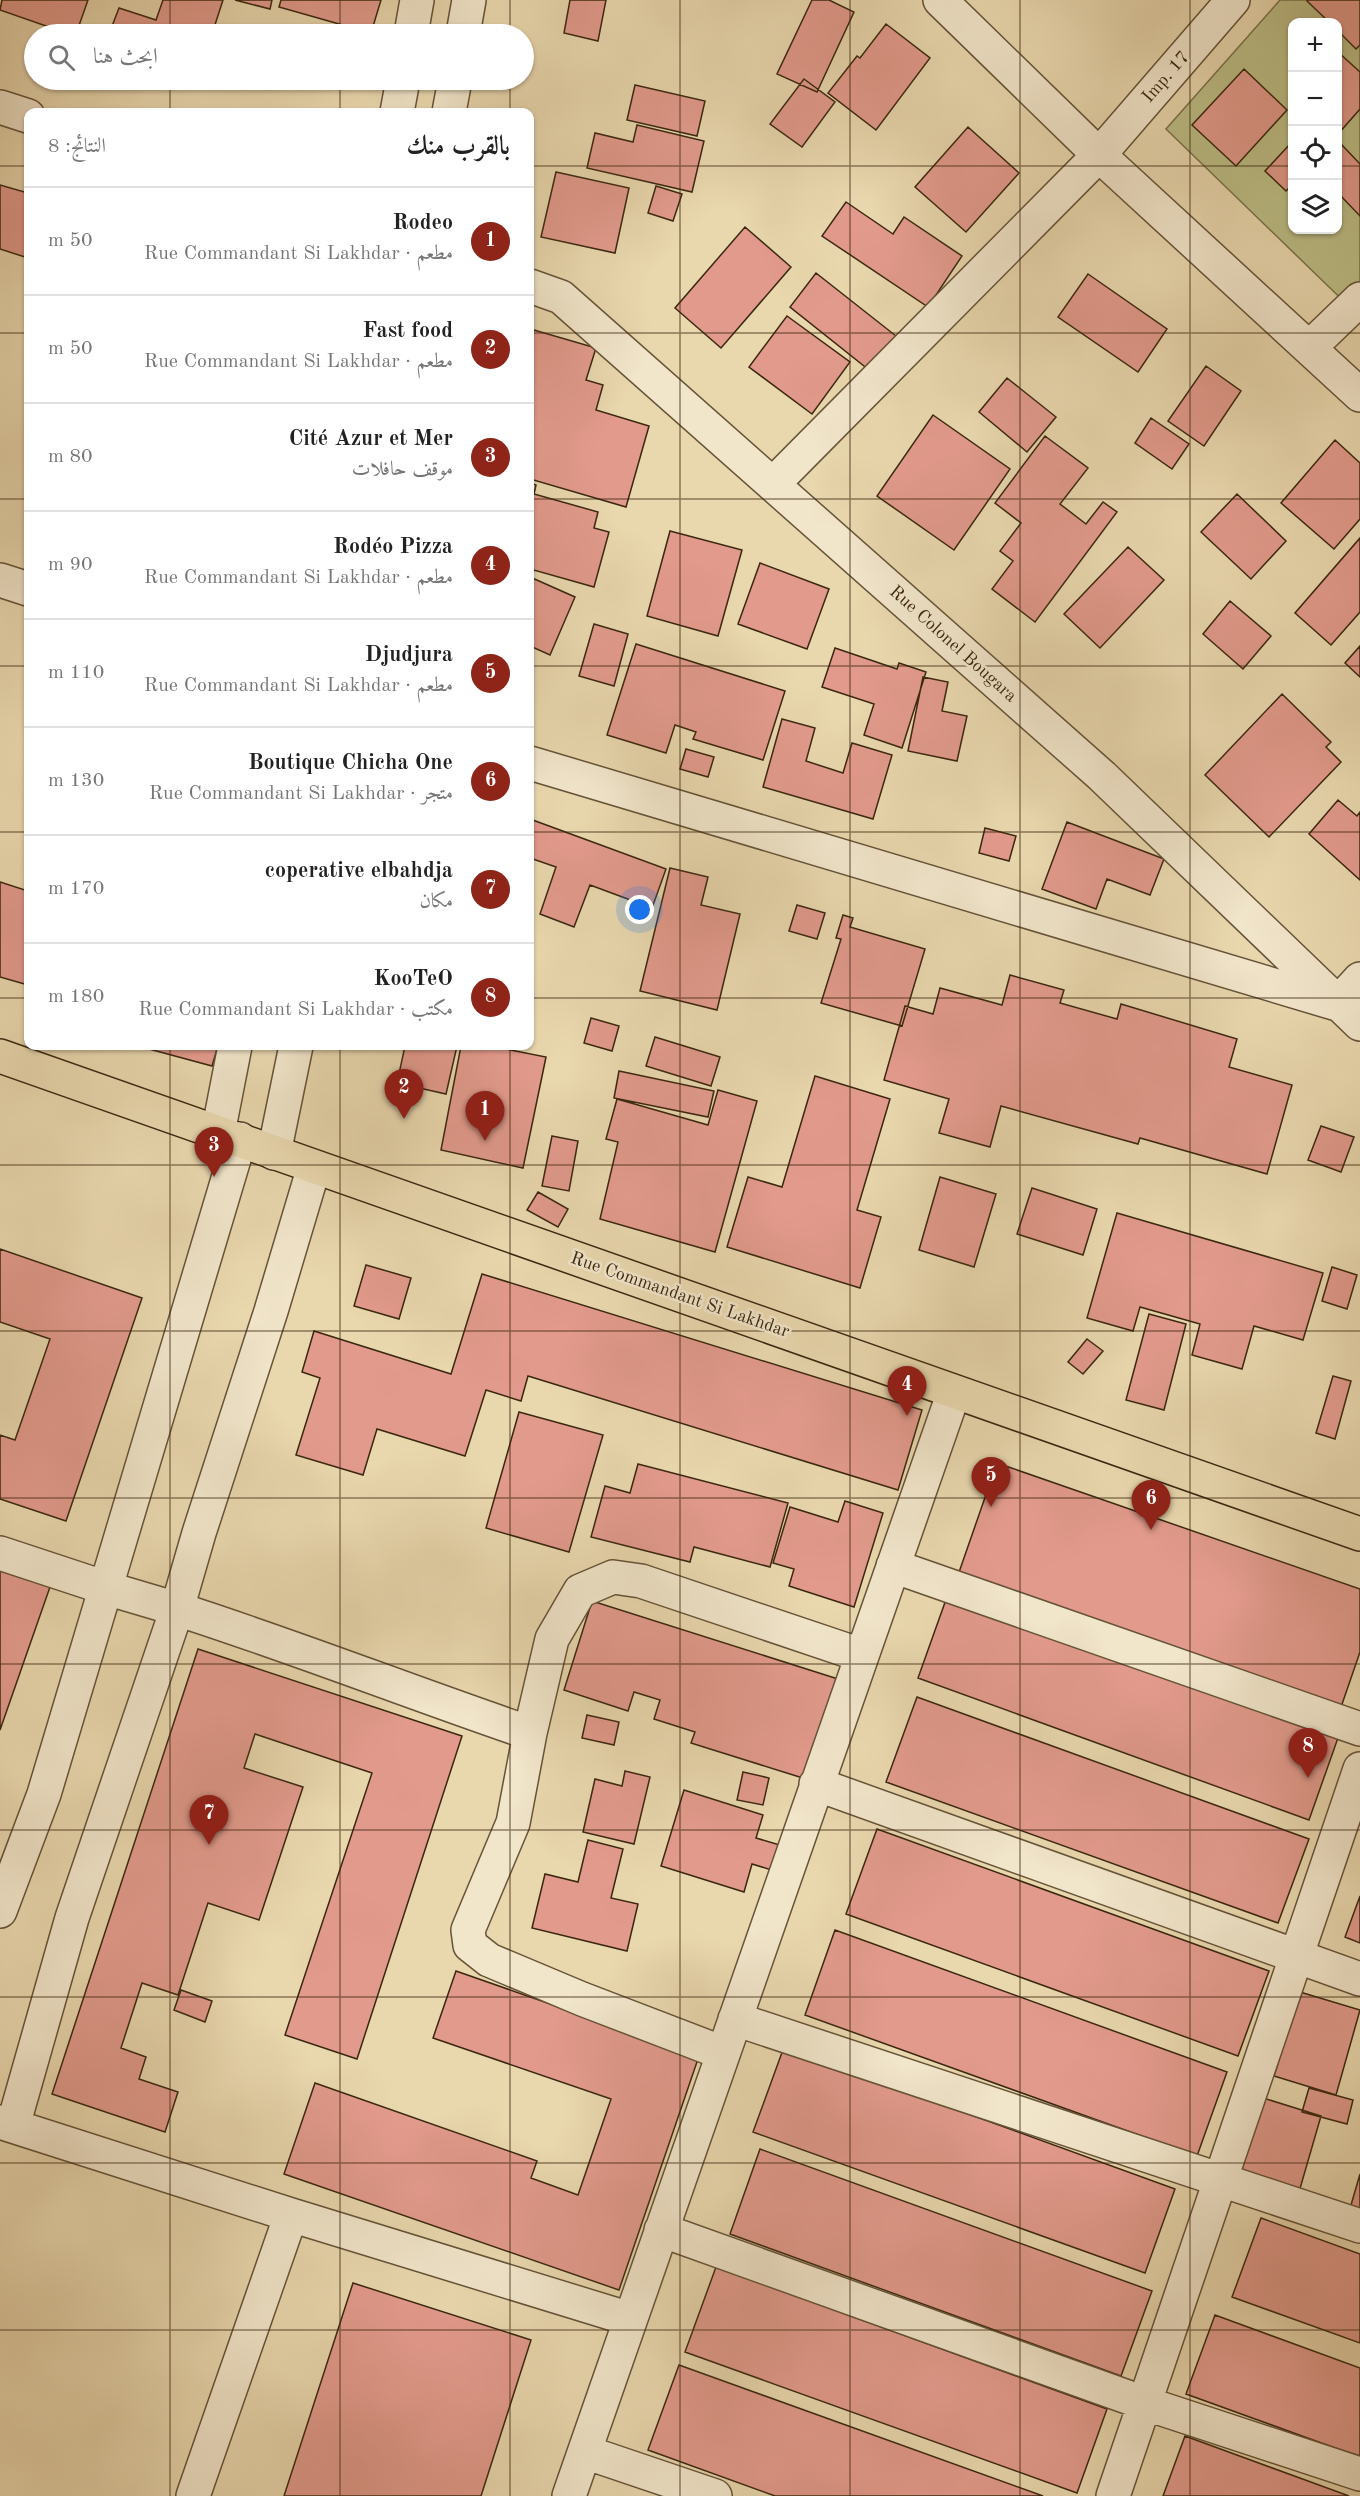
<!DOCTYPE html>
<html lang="ar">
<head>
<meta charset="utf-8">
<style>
  :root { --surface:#fff; --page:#f2f2f2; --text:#222; --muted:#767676; --line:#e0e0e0; --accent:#8f2418 }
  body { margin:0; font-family:"Old Standard TT",Amiri,serif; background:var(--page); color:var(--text); direction:rtl }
  .controls { position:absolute; right:18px; top:18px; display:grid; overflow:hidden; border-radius:12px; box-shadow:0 2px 4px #0004 }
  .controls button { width:54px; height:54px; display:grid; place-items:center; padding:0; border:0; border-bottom:2px solid var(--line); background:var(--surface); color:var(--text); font:30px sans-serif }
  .you { position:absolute; left:640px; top:910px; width:21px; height:21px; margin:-15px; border:4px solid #fff; border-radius:50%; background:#1a73e8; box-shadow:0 0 0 9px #1a73e833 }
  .badge { display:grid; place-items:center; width:39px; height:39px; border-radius:50%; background:var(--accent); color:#fff; font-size:20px; font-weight:700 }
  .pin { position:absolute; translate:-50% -50px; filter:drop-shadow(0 2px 3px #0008) }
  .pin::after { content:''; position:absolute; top:32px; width:21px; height:18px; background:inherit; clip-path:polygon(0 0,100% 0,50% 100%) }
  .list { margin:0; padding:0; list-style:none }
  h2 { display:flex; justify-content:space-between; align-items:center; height:78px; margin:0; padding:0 24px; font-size:26px }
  h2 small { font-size:20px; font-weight:400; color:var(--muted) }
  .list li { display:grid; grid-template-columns:39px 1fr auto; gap:18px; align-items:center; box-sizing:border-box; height:108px; padding:0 24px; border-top:2px solid var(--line) }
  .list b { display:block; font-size:22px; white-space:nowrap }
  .list p { margin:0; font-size:20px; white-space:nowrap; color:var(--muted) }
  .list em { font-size:20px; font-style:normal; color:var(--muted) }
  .icon { flex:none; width:33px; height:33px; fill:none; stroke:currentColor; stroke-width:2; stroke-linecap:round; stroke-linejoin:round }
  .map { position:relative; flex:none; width:1360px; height:2496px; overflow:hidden; direction:ltr }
  .search { position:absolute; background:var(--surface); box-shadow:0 2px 4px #0004; left:24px; top:24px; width:510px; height:66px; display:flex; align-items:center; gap:15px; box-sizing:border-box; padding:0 21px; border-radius:33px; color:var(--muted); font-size:22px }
  .panel { position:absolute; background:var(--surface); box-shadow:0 2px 4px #0004; left:24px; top:108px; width:510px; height:942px; border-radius:12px; direction:rtl }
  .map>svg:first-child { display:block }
  .green { fill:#bcbd86; stroke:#7c724b; stroke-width:1.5; fill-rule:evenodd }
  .building { fill:#e29a8c; stroke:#3b2710; stroke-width:1.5 }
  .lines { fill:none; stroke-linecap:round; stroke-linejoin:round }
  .minor-casing { stroke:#665338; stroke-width:36 }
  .major-casing { stroke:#3b2710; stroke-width:36 }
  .minor { stroke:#f1e5ca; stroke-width:33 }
  .major { stroke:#e9d7ae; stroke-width:33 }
  .grid { fill:none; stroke:#3b2710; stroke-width:1.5; stroke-opacity:0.55 }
  .labels { text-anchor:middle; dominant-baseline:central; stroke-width:5; stroke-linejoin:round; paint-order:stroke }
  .street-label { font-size:18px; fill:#3b2710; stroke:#f1e5ca }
</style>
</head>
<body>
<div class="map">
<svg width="1360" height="2496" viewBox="0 0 1360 2496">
  <rect width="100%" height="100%" fill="#e9d7ae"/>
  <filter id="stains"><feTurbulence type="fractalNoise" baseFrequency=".00333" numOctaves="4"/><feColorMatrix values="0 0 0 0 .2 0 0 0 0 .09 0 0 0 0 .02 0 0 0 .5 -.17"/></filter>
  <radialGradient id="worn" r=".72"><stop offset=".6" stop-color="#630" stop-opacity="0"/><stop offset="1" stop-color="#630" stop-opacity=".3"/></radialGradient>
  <!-- green -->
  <path class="green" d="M1280,0H1360V317L1166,129ZM1292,22H1338V230H1292Z"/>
  <!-- building -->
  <path class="building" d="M2,0H88L76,34H69L0,10Z
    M163,0H223L212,34H109L119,8L156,20Z
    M235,0H272L270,9Z
    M281,0H381L371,33L279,7Z
    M570,0H606L598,41L564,33Z
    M812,0H829L854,12L817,92L777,74Z
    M1308,0H1360V45L1356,49L1338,31V22H1329L1307,1Z
    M886,24L930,58L876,130L828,93L857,56L860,58Z
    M1338,52L1360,72V109L1338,134Z
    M1244,69L1287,110L1236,166L1192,125Z
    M804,79L835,102L802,147L770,124Z
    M635,85L705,101L697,136L627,120Z
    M637,125L704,141L692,192L587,168L595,133L633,142Z
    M968,127L1019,173L966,232L915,187Z
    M1292,142V185L1286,191L1265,171Z
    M1342,145L1360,164V216L1338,193V150Z
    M556,172L629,188L615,253L541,237Z
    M0,185L28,193V258L0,249Z
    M656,186L682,194L673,221L648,213Z
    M846,202L893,234L904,217L962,256L928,307L822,236Z
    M745,227L791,267L721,348L675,308Z
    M816,273L896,336L869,370L790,307Z
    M1088,274L1167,329L1138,372L1058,317Z
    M787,316L850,362L812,414L749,367Z
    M534,330L596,348L586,380L603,385L596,410L649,426L626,507L530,479V344Z
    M1206,366L1241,391L1204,446L1168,421Z
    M1007,378L1056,417L1027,452L979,412Z
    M933,415L1010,469L954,550L877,496Z
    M1151,418L1189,444L1172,469L1135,443Z
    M1045,436L1088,468L1060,504L1086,524L1103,502L1117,512L1035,622L992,589L1013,561L1000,551L1021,523L995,503Z
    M1335,440L1360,463V519L1334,549L1281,503Z
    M530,483L536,485L534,494L598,512L594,528L609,532L594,587L530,569Z
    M1237,494L1286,541L1251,579L1201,532Z
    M670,531L742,550L718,636L647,616Z
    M1360,538V612L1331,645L1295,613Z
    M1128,547L1164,580L1100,648L1064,614Z
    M760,563L829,589L807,649L738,624Z
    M530,577L575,597L550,655L530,646Z
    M1230,601L1271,636L1243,669L1203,634Z
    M594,624L628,634L614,686L579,676Z
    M636,644L785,691L763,760L693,739L696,732L675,725L666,753L607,735Z
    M1360,646V677L1345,663Z
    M835,648L897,669L899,663L926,672L902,748L864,735L874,704L822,687Z
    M923,677L948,682L942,711L967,716L957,761L908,751Z
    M1282,694L1331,742L1326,747L1341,762L1269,837L1205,775Z
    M782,719L815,728L806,761L843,773L852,743L892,755L873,819L763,787Z
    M686,749L714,757L708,777L680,769Z
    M1338,800L1357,816L1360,812V880L1309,834Z
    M530,819L666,869L652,908L590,885L574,927L540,914L556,867L530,858Z
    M1067,822L1164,859L1150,895L1107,879L1096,909L1042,889Z
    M985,828L1016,836L1009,861L979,853Z
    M670,868L708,877L701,905L740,914L717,1010L640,991Z
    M0,882L28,891V985L0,977Z
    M797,905L825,913L817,939L789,931Z
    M843,915L853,918L850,927L925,949L902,1026L821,1003L841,939L836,938Z
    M1010,975L1064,990L1060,1003L1117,1019L1121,1004L1237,1039L1229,1067L1292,1085L1267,1174L1140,1138L1138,1144L1001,1106L990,1147L939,1133L949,1099L884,1080L905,1006L933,1014L940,988L1002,1005Z
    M591,1018L619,1026L612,1051L584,1043Z
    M655,1037L720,1057L711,1086L646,1066Z
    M138,1046H218L212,1066Z
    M405,1046H457L446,1094L397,1083Z
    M461,1046H491L546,1057L523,1168L441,1150Z
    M619,1071L714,1091L708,1117L614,1098Z
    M815,1076L890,1099L857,1210L881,1217L860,1288L727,1247L748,1177L782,1187Z
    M718,1090L757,1101L715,1252L600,1219L618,1142L606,1139L617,1099L708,1125Z
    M1321,1126L1354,1137L1341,1172L1308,1160Z
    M552,1136L578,1141L569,1191L542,1186Z
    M940,1177L996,1194L974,1267L919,1250Z
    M1032,1188L1097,1209L1083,1255L1017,1234Z
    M538,1192L568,1209L558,1227L527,1210Z
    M1117,1213L1323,1273L1303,1340L1254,1326L1242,1369L1192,1355L1200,1324L1140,1307L1133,1331L1087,1318Z
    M0,1249L142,1298L66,1521L0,1499V1435L15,1440L50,1339L0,1322Z
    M366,1265L411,1278L399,1319L354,1306Z
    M1332,1267L1357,1275L1347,1309L1322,1301Z
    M482,1274L922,1410L898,1490L528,1376L521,1401L486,1390L465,1456L377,1429L363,1475L296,1455L320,1378L302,1372L314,1331L451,1374Z
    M1149,1314L1186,1324L1164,1410L1126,1400Z
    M1087,1339L1103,1351L1083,1374L1068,1362Z
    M1333,1376L1351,1381L1335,1439L1316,1433Z
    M519,1412L603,1435L569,1552L486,1528Z
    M997,1463L1360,1589V1652L1340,1710L957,1578Z
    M638,1464L788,1503L770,1567L694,1547L690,1562L591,1537L605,1486L630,1493Z
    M845,1501L883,1513L854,1607L789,1586L794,1569L773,1563L790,1507L838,1522Z
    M0,1569L50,1587L0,1730Z
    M948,1594L1339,1735L1309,1820L918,1678Z
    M592,1601L838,1679L806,1779L691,1743L695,1732L654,1719L660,1700L634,1692L628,1711L564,1690Z
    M198,1649L462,1736L357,2059L285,2035L372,1773L255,1734L244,1768L303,1787L259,1920L208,1903L178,1995L142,1983L121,2048L146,2057L139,2079L178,2092L165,2132L52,2094Z
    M917,1697L1309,1839L1278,1923L886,1782Z
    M587,1715L619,1722L614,1745L582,1738Z
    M625,1771L650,1777L634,1844L583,1832L595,1779L622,1786Z
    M743,1772L769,1778L763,1805L737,1800Z
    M684,1790L763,1815L756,1838L783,1846L775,1871L752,1864L744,1892L661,1866Z
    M877,1829L1269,1971L1238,2056L846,1914Z
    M588,1840L623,1849L611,1898L638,1904L627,1951L532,1928L545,1874L578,1882Z
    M1360,1896V1943L1345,1937Z
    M835,1930L1227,2072L1197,2156L805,2015Z
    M456,1971L699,2056L619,2290L284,2174L315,2083L537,2161L531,2178L578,2195L611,2099L433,2038Z
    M181,1990L212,2001L205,2022L174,2010Z
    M1300,1992L1360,2010L1336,2095L1274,2076Z
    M784,2047L1175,2189L1145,2273L753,2132Z
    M1309,2088L1353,2100L1347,2124L1302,2112Z
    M1260,2097L1321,2116L1299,2192L1237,2173Z
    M760,2149L1152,2291L1121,2376L730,2234Z
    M1360,2174V2215L1349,2212Z
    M1261,2218L1360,2254V2343L1232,2297Z
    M716,2267L1107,2409L1077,2493L685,2352Z
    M353,2283L531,2340L481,2496H284Z
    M1215,2315L1360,2368V2457L1186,2394Z
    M679,2365L1043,2496H775L648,2450Z
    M1185,2436L1349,2496H1163Z"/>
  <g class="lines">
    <!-- minor casing -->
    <g class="minor-casing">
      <path id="minor" d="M940,0L1099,155L1360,395
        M411,34L417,0
        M463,34L469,0
        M0,107L28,116
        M397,112L403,80
        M449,112L455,80
        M530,286L561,297L1102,776L1360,1024
        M1309,348L1360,299
        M773,484L1099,155L1233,0
        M0,580L28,589
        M530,763L1337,1004L1360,979
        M218,1133L235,1046
        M274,1153L296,1046
        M314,1167L271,1311L199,1533L177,1609C296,1647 412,1693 530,1733L513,1823L468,1930L470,1945L489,1960L582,1999L723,2053
        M0,1553L106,1588L177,1609L72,1918L13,2126
        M893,1566L1360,1729
        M530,1733L552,1639L580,1591L613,1577L641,1581L861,1655
        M816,1784L1360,1979
        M0,1911L44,1794L240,1139
        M735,2019L1360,2226
        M0,2122L291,2215L630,2319
        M661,2230L1144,2403L1360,2474
        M585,2452L715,2496
        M193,2496L291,2215
        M569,2496L954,1392
        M1113,2496L1360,1769"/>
    </g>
    <!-- major casing -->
    <g class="major-casing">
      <path id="major" d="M0,1056L1360,1534"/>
    </g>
    <!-- minor -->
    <use href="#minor" class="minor"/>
    <!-- major -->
    <use href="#major" class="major"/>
  </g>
  <!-- grid -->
  <path class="grid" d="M170,0V34M340,0V34M510,0V34M680,0V2496M850,0V2496M1020,0V2496M1190,0V2496M170,80V112M340,80V112M510,80V112M0,166H28M530,166H1292M1338,166H1360M0,333H28M530,333H1360M0,499H28M530,499H1360M0,666H28M530,666H1360M0,832H28M530,832H1360M0,998H28M530,998H1360M170,1046V2496M340,1046V2496M510,1046V2496M0,1165H1360M0,1331H1360M0,1498H1360M0,1664H1360M0,1830H1360M0,1997H1360M0,2163H1360M0,2330H1360"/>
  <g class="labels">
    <!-- street labels -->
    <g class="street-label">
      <text transform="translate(1166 77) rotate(-49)">Imp. 17</text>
      <text transform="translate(953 644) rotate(42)">Rue Colonel Bougara</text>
      <text transform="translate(680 1295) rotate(19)">Rue Commandant Si Lakhdar</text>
    </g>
  </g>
  <rect width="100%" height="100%" filter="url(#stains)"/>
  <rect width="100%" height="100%" fill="url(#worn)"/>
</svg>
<div class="controls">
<button>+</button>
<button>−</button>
<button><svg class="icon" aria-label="locate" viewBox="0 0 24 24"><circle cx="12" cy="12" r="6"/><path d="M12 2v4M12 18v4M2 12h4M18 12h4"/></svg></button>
<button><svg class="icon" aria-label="layers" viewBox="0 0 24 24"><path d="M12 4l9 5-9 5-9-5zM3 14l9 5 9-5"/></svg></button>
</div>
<div class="you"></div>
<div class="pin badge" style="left:485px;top:1141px">1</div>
<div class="pin badge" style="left:404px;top:1119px">2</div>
<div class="pin badge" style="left:214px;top:1177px">3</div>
<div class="pin badge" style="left:907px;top:1416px">4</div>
<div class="pin badge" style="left:991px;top:1507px">5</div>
<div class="pin badge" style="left:1151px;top:1530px">6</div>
<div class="pin badge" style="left:209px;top:1845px">7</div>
<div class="pin badge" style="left:1308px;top:1778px">8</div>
<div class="search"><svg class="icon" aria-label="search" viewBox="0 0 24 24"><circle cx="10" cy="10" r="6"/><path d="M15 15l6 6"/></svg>ابحث هنا</div>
<section class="panel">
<h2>بالقرب منك<small>النتائج: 8</small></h2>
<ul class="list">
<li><span class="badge">1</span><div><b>Rodeo</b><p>مطعم · Rue Commandant Si Lakhdar</p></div><em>50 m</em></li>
<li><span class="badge">2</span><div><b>Fast food</b><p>مطعم · Rue Commandant Si Lakhdar</p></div><em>50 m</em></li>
<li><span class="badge">3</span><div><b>Cité Azur et Mer</b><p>موقف حافلات</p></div><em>80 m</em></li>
<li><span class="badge">4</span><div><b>Rodéo Pizza</b><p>مطعم · Rue Commandant Si Lakhdar</p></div><em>90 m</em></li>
<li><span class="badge">5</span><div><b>Djudjura</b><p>مطعم · Rue Commandant Si Lakhdar</p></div><em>110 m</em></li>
<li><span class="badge">6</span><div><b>Boutique Chicha One</b><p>متجر · Rue Commandant Si Lakhdar</p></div><em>130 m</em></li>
<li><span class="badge">7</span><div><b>coperative elbahdja</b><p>مكان</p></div><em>170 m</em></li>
<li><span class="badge">8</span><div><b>KooTeO</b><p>مكتب · Rue Commandant Si Lakhdar</p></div><em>180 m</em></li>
</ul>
</section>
</div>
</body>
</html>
